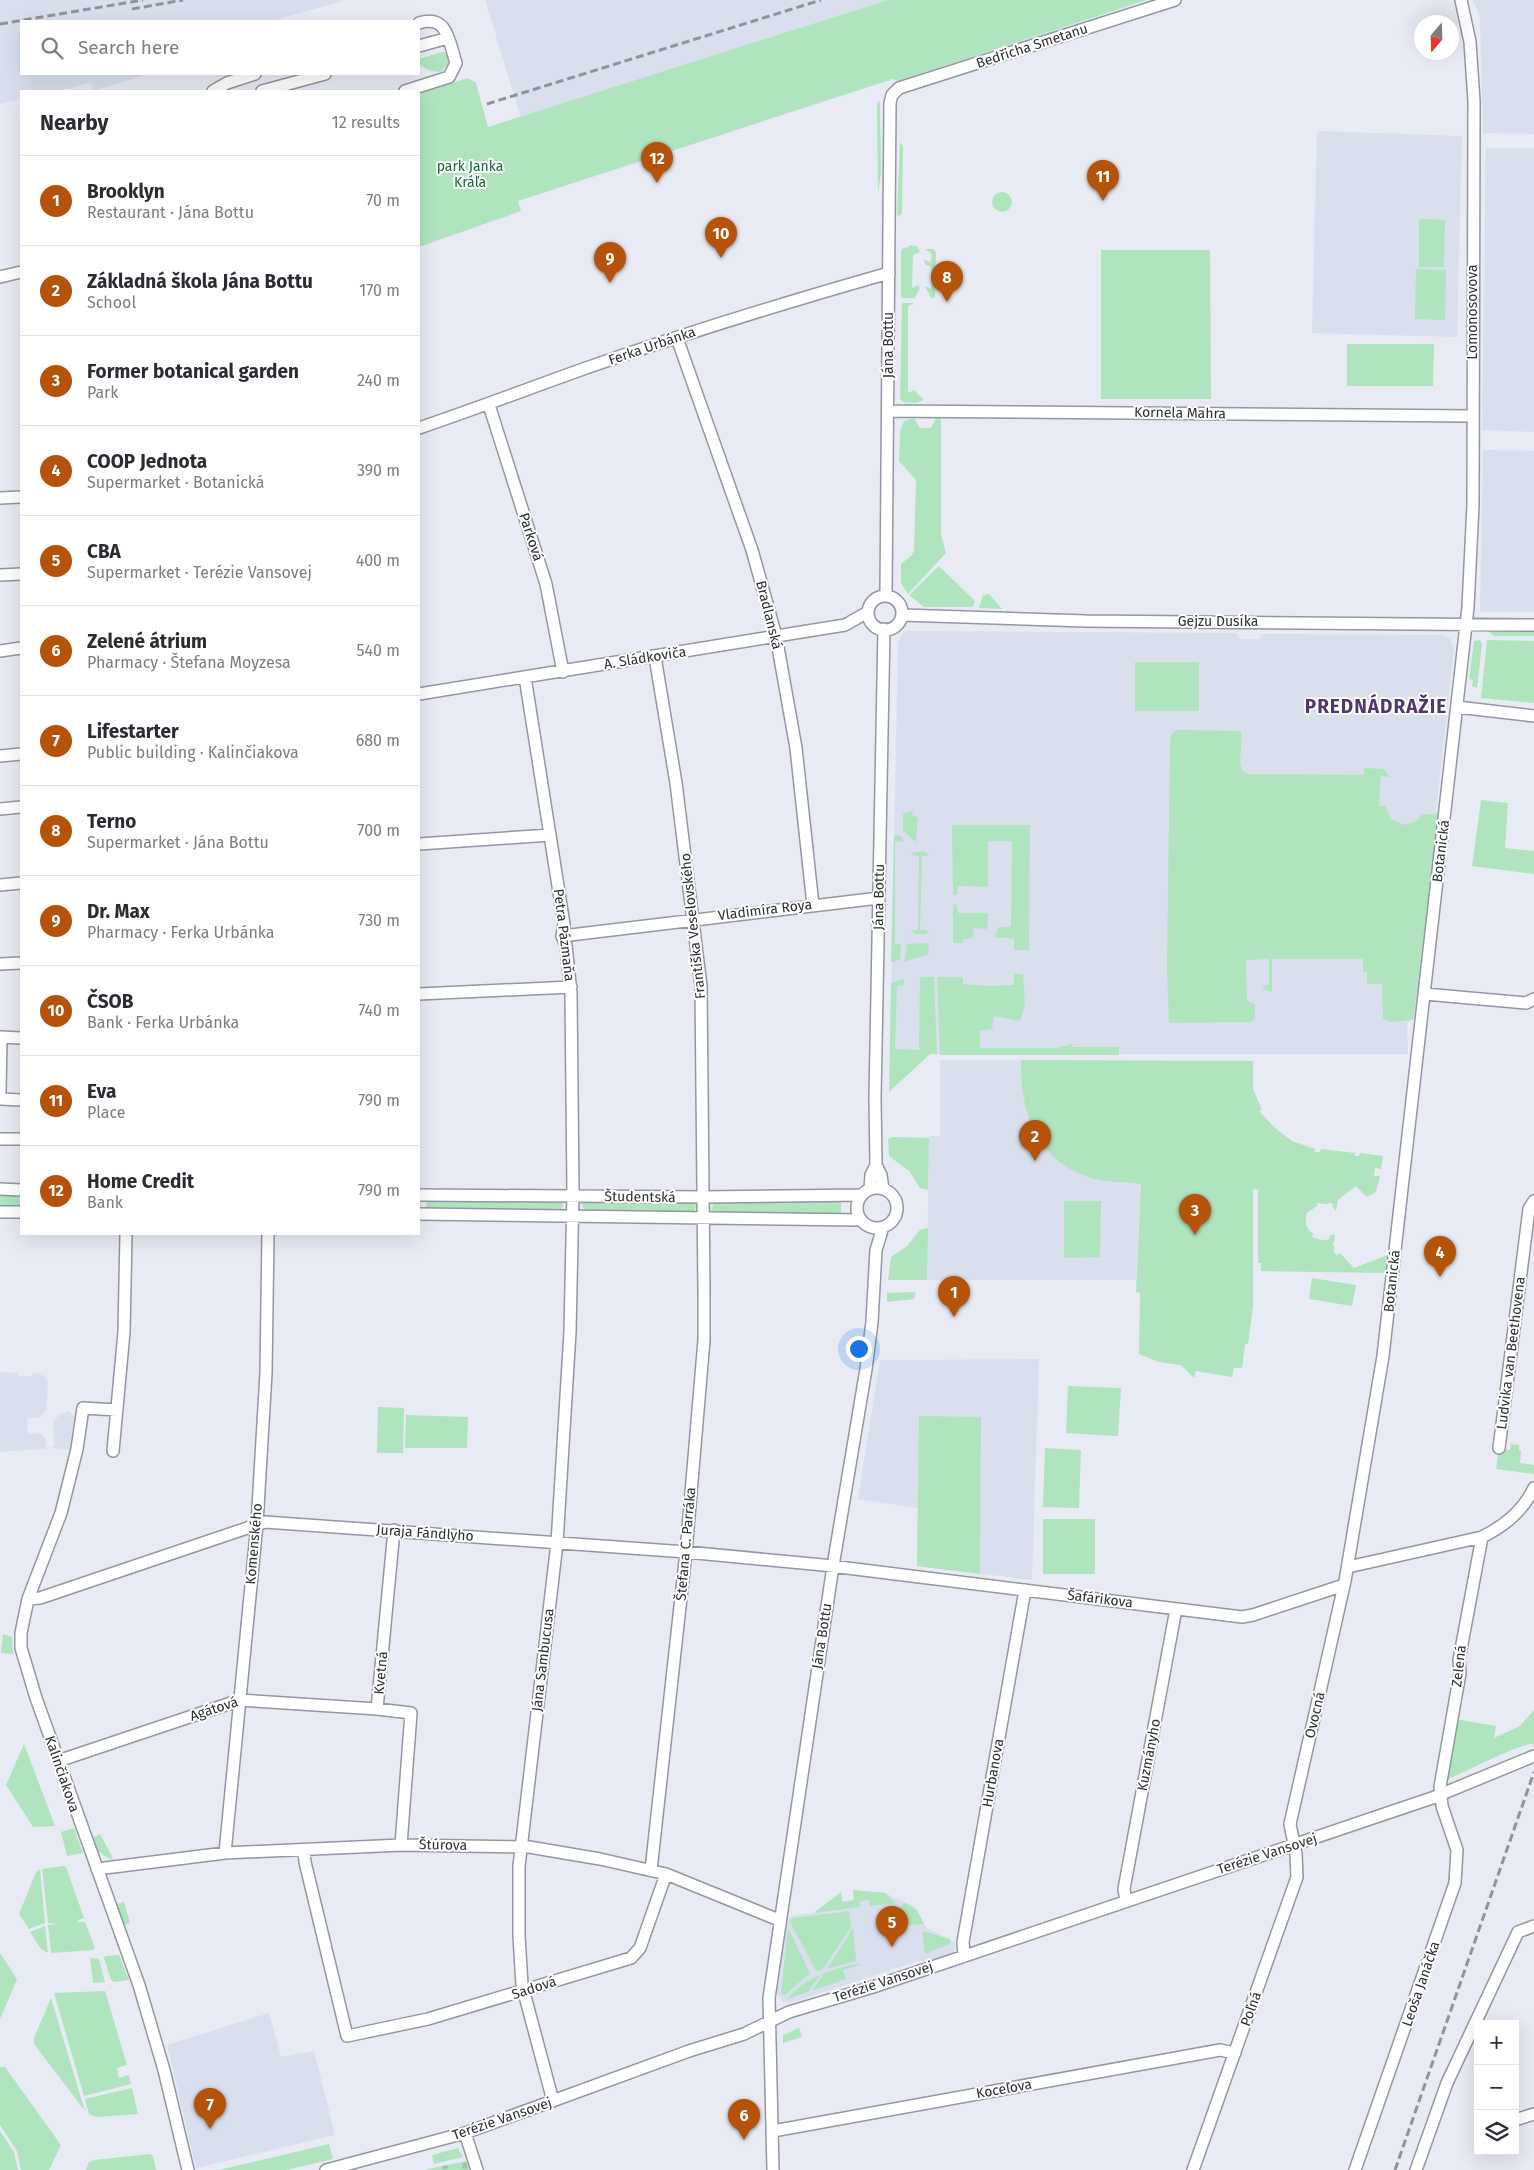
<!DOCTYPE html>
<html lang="en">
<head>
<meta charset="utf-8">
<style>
  :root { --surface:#fff; --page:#f2f2f3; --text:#2b2b33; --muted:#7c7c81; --line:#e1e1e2; --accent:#b45309 }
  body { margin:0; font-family:"Fira Sans",sans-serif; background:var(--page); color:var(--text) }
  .controls { position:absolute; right:15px; bottom:15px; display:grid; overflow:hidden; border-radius:0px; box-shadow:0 5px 20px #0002 }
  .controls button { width:45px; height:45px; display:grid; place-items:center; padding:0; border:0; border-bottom:1px solid var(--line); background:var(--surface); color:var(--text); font:25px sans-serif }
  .compass { position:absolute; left:1414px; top:15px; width:45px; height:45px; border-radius:50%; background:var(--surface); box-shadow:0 5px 20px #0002; rotate:199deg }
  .you { position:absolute; left:858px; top:1348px; width:18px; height:18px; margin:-12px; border:4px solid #fff; border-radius:50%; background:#1a73e8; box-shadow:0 0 0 8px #1a73e833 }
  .badge { display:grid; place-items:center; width:32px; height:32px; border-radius:50%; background:var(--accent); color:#fff; font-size:16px; font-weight:700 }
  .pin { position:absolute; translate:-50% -41px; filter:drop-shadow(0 1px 2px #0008) }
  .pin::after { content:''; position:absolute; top:26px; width:18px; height:15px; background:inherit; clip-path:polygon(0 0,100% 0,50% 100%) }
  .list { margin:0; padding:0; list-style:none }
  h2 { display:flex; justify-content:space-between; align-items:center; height:65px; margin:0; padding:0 20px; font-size:21px }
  h2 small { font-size:16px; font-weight:400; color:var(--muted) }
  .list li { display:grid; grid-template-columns:32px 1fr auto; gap:15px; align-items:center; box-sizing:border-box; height:90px; padding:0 20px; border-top:1px solid var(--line) }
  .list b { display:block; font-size:19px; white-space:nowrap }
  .list p { margin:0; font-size:16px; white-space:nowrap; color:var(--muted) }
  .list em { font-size:16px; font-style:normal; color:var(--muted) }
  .icon { flex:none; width:28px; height:28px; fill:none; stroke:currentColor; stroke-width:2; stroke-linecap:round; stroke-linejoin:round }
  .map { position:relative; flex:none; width:1534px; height:2170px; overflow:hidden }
  .search { position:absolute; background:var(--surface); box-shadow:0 5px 20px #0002; left:20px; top:20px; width:400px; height:55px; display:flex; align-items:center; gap:12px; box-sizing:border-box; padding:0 18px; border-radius:0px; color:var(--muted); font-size:19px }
  .panel { position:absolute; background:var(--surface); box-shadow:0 5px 20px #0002; left:20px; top:90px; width:400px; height:1145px; border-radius:0px }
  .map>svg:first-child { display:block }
  .built { fill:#d9dfed }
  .green { fill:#afe4bf }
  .cemetery { fill:url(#cemetery-stones) }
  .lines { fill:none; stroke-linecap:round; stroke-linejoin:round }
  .street-casing { stroke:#93979e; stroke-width:14 }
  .street { stroke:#fff; stroke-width:11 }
  .rail { stroke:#919398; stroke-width:3; stroke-dasharray:8 4; stroke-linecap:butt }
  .labels { text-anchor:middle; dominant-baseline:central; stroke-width:4; stroke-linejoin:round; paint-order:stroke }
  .street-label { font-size:14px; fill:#2e2f32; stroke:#fff }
  .park-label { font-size:14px; fill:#0e683a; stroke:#fff }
  .district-label { font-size:19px; font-weight:bold; letter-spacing:1px; fill:#503671; stroke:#fff }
</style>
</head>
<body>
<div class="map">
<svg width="1534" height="2170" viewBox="0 0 1534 2170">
  <defs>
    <pattern id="cemetery-stones" width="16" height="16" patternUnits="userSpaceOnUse" patternTransform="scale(1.25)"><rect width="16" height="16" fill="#afe4bf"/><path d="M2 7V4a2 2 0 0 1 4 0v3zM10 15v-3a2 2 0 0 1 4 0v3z" fill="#97c4a5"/></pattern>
  </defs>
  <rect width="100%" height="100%" fill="#e8ebf3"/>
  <!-- built -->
  <path class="built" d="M0,0H347L271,21H21V74H148L93,91L91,83L56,91H21V99L0,104Z
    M485,0H888L521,118Z
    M1473,0H1534V134L1483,133L1480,18Z
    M1317,131L1462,136L1457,337L1312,333Z
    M1486,148H1534V432L1482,430Z
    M1483,450L1534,451V612H1480Z
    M907,631L1236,633L1240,639H1259L1262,634L1443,635L1450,639L1454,649L1436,812L1439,814L1415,1018L1407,1023L1408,1054H890L898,643L902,634Z
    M940,1060L1142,1061L1141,1184L1136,1280H927L929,1136H940Z
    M1039,1359L1032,1580L917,1566L918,1508L858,1499L880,1360Z
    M0,1372L18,1373V1376H32L33,1373L45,1376L48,1383L46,1410L39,1418H27L28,1434L40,1433L45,1438L46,1448L54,1447L53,1422L60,1414L69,1411L77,1421L73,1450L54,1448L0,1452Z
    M853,1890L885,1893L913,1906L927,1928L955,1943L954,1951L947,1956L912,1963L790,2003L782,2002L777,1993L787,1919L794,1915L814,1913L841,1892L843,1902L854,1900Z
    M269,2013L281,2057L314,2051L335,2135L196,2168L167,2045Z"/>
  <!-- green -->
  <path class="green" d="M888,0H1147L898,81L893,79L518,201L521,211L419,247V93L468,78L476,83L488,127Z
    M442,52H445L449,58L448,64L441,72L431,71L419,65V59Z
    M880,101L881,173L878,192L877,103Z
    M900,142L903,146L902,214L899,216L897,214Z
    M992 202a10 10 0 1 1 20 0a10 10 0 1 1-20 0Z
    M1419,219L1445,220L1444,267H1419Z
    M909,245L917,246L920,252L913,255L912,288L918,285L920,288L915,298H901V251L903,248L909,247Z
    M925,249H933L936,252L935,298H931L925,286L931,289V267L925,264L924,260L931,262L932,254Z
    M1101,250H1210L1211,399H1101Z
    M1416,269L1446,270L1445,320L1415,319Z
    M902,303H915L908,306V393L914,390L924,400L916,403L903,402L900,398Z
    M1347,344H1434L1433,386H1347Z
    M914,418L920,428H931L936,418H941V534L946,553L908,594L901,583V564L912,555L914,551L916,480L899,461L900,432L904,421Z
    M939,566L975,601L973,607H924L909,595Z
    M989,594L1002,609L979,608L983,595Z
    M1488,631L1534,632V636H1494Z
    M1480,640L1482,645L1477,688L1472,686L1473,680L1469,679L1474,641Z
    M1487,640L1534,641V703L1481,698Z
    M1135,662H1199V711H1135Z
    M1176,730L1241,731C1243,743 1237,761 1243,771L1250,774L1364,775V768L1384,769L1390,777L1381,776L1379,806H1385L1391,819L1404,825L1415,822L1422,814H1439L1413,1020L1390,1022L1383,1018L1382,984H1367V972H1363V959H1272V992L1263,989L1264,985H1269V959L1246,960L1247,1001L1255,1004V1018L1252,1022L1169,1023L1167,967L1170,742L1171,735Z
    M1481,800L1508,803L1505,848L1534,851V874L1472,866Z
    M913,810L912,816L918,817L916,842L903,831V814Z
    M952,825H1030L1029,950H1014V939L994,937L999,927H1011L1012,841H988V887L958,886L957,895H953Z
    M894,835L901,836L904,841L895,842V944H901L900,960L891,962Z
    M914,852H925L930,856H922L920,930H929L926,934H915L910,930H918L919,856L911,855Z
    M953,904L957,905L958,913H988L987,929L974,928L973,938L963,939V943H953Z
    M928,943L929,951L927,955L904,962L907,944Z
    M1014,974H1023L1025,1005L1020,1021L994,1016L992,1029L980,1031V1048H1056L1073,1044L1072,1047H1119V1055H940L937,977H963V984L988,986L1014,985Z
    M920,977H934L937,1054H930L889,1092L891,983L904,979V985L897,986L895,1049L919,1050Z
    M1021,1060L1253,1061V1089L1262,1110L1259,1111L1275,1128L1292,1141L1315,1149V1152H1320L1321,1149L1355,1153V1156H1359L1360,1153L1383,1156L1381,1169L1375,1168L1374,1176H1380L1376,1192L1367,1197L1356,1186L1338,1200L1336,1211L1332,1206L1334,1205L1329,1202L1328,1204L1316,1203L1318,1205L1307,1213C1304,1222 1306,1230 1314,1234L1311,1236C1317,1240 1324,1241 1330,1239L1329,1237L1333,1234L1335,1236L1333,1245L1335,1248L1333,1250L1336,1255L1340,1253L1354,1268L1388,1255L1386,1273L1261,1271V1263H1258V1190L1253,1189V1306L1248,1344H1245L1242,1368H1234L1232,1377L1196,1371L1194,1378L1181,1365L1159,1362L1139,1354L1140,1293L1136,1292L1141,1184C1123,1181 1103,1183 1085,1176C1034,1157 1020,1109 1021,1060Z
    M892,1137L929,1138L928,1190L920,1188L909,1171L889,1156L888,1139Z
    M0,1194H21V1209L0,1208Z
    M427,1199L561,1200L563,1206L560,1212L427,1210L426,1207Z
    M586,1200L695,1202L696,1207L693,1213L585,1212L582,1204Z
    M841,1200V1216L713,1213L711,1211L714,1202Z
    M1064,1201H1101L1100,1257L1064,1258Z
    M928,1228L927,1280H888L891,1257L907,1246L920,1230Z
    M1312,1278L1356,1285L1352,1306L1309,1299Z
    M916,1292L914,1299L887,1302V1293Z
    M1068,1386L1121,1388L1118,1436L1066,1433Z
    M378,1407L404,1408L403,1453H377Z
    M406,1415L468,1417L467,1448H405Z
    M919,1416L981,1417L980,1574L917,1566Z
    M1511,1444L1519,1445V1450L1521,1451L1520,1463L1534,1465V1474L1496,1469L1499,1449L1510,1450Z
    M1045,1448L1081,1450L1079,1508L1043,1507Z
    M1043,1519H1095V1574H1043Z
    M3,1634L12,1637L13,1654L1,1653Z
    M1534,1710V1744C1523,1741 1460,1775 1443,1781L1455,1719L1496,1726L1494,1738L1520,1726Z
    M24,1744L55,1826L33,1827L6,1785Z
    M74,1828L83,1853L67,1856L61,1832Z
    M100,1834L112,1856L113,1860C101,1856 96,1850 91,1839Z
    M63,1866L66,1867L84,1918L78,1920V1922H85L95,1948L93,1950L51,1953L48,1925L57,1924L48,1923L42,1869Z
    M40,1869L45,1923L29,1929L19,1914L36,1872Z
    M853,1890L885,1893L896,1903L870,1906L869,1900L860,1901V1907L814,1913L841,1892L842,1902L854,1900Z
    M124,1902L130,1923L123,1925L116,1904Z
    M905,1903L917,1910L924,1924L903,1925L901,1906Z
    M849,1911L851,1927L823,1969L816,1971L789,1920L794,1918Z
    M45,1926L48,1953L41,1949L30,1932Z
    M788,1928L810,1973L784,1996L781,1993Z
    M853,1928L856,1961L827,1969Z
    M922,1931L950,1939L951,1943L925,1954Z
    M0,1953L17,1979L0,2019Z
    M119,1955L129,1980L114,1982L111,1980L104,1958L105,1956Z
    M90,1958L99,1959L105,1982L93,1983Z
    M862,1964L843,1970L846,1979L812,1991L824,1973L850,1965Z
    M820,1975L808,1992L787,1999L801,1985Z
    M105,1991L127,2065L117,2068L119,2078L129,2075L131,2084L84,2096L54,1993Z
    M51,1998L85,2111L34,2044V2038Z
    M799,2028L802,2037L783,2043V2035Z
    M0,2067H5L61,2145L49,2170H21L17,2151L0,2125Z
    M132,2088L138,2114L97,2117L89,2114L85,2099Z
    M0,2131L14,2152L18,2170H0Z
    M329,2144L333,2159L286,2170H219Z
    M458,2148L463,2157L434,2164L432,2155Z
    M150,2154L153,2156L156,2170H86L89,2162L94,2160Z"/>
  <!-- cemetery -->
  <path class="cemetery" d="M466,2161L469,2170H424Z"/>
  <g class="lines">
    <!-- street casing -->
    <g class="street-casing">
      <path id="street" d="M419,46L448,38
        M213,91L227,83L255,74
        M262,91L325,74
        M405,91L449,77L456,63C449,42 448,14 419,23
        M0,277L21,272
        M677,338L752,550L776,636L796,748L813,905
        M489,405L546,584L563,672
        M888,411L1472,416
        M419,428C475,409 530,388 586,368C686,333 787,302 889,273
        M0,498L21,497
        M0,575L21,574
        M886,595L890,103L892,95L899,88L1175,0
        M868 613a17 17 0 1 1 34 0a17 17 0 1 1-34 0Z
        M902,615L1086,621L1534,625
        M0,651L21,648
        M525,677L564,924L562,936L566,945L571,993L573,1192L570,1332L557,1543L519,1866V1936L522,1985L553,2101
        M419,694L845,625L868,612
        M1457,707L1534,716
        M0,756L21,754
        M0,809L21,807
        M419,844L550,835
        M0,885L21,883
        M562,936L879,898
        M0,964L21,963
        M419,994L571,987
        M1425,994L1526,1003L1534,999
        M0,1092L1,1037L21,1038
        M0,1099L21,1100
        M0,1139H21
        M857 1208a20 20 0 1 1 40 0a20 20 0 1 1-40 0Z
        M0,1189L21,1190
        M870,1189L871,1175L876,1165
        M883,1189L881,1175L876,1165L875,1098L884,629
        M419,1195L704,1197L862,1195
        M0,1212H21
        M419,1214L861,1220
        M117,1410L83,1408L77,1449L61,1513L28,1599L21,1633V1648L36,1698L139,1985L164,2070L188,2170
        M1499,1448L1529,1209L1534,1201
        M113,1451L124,1332L126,1234
        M394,1530L377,1709L411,1713L401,1845
        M1348,1567L1482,1537C1504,1526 1522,1512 1534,1488
        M28,1599L40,1598L265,1522L686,1552L823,1565L1242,1617L1253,1615L1344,1585
        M58,1761L240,1700L377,1709
        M304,1850L305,1862L347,2036L428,2019L631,1958L640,1948L666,1874
        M225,1853L257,1524L266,1373L268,1234
        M97,1869L225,1853L401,1845L529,1847L600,1859L666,1874L779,1920
        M651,1870L686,1552L704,1340V1292L701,986L676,783L655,657
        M1126,1901L1124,1889L1176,1609
        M964,1955L963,1942L1025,1590
        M1515,2120L1534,2114
        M773,2131L1220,2050L1235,2053
        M465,2133L477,2170
        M326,2170L465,2133L689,2051L744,2034L789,2012L873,1987L1432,1798L1534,1756
        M773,2170L769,1998L833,1566L866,1369L872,1322L876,1250L883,1227
        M1193,2170L1297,1877L1296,1854L1290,1824L1345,1581L1383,1356L1468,607L1473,505L1474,101L1470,42L1461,0
        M1355,2170L1455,1883L1457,1850L1442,1806L1440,1787L1460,1673L1459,1660L1482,1537
        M1416,2170L1447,2083L1518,1932L1534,1926"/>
    </g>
    <!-- street -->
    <use href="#street" class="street"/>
    <!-- rail -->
    <path class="rail" d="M132,9L183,0
      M0,24L143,0
      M487,104L821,0
      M1395,2170L1534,1772"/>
  </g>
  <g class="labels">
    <!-- street labels -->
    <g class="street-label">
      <text transform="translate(1032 46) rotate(-18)">Bedřicha Smetanu</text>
      <text transform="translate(1472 312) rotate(-90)">Lomonosovova</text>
      <text transform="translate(888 345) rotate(-90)">Jána Bottu</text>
      <text transform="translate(652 346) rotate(-19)">Ferka Urbánka</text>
      <text transform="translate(1180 413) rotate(1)">Kornela Mahra</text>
      <text transform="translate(531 537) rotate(72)">Parková</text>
      <text transform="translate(769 615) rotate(76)">Bradlanská</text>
      <text x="1218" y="621">Gejzu Dusíka</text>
      <text transform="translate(645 658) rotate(-9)">A. Sládkoviča</text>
      <text transform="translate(1441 851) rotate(-83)">Botanická</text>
      <text transform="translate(879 897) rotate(-89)">Jána Bottu</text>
      <text transform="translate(765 910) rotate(-7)">Vladimíra Roya</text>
      <text transform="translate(693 926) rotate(-96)">Františka Veselovského</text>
      <text transform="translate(564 935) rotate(83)">Petra Pázmaňa</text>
      <text transform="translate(640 1197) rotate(1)">Študentská</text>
      <text transform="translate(1392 1281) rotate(-84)">Botanická</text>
      <text transform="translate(1511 1353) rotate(-83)">Ludvika van Beethovena</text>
      <text transform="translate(425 1533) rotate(4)">Juraja Fándlyho</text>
      <text transform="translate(254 1544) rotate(-85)">Komenského</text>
      <text transform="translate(686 1544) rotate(-85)">Štefana C. Parráka</text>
      <text transform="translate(1100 1599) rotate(7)">Šafárikova</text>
      <text transform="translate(822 1636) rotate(-81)">Jána Bottu</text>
      <text transform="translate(543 1660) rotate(-83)">Jána Sambucusa</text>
      <text transform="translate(1459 1666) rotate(-83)">Zelená</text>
      <text transform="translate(381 1673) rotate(-85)">Kvetná</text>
      <text transform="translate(214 1709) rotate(-18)">Agátová</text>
      <text transform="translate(1315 1715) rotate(-77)">Ovocná</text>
      <text transform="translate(1149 1755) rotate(-79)">Kuzmányho</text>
      <text transform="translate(993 1773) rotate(-80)">Hurbanova</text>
      <text transform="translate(62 1774) rotate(71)">Kalinčiakova</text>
      <text transform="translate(443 1845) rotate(1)">Štúrova</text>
      <text transform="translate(1267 1854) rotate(-18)">Terézie Vansovej</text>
      <text transform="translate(883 1982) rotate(-18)">Terézie Vansovej</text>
      <text transform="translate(1421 1984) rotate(-71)">Leoša Janáčka</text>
      <text transform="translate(534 1988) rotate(-18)">Sadová</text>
      <text transform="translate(1251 2009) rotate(-70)">Poľná</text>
      <text transform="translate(1004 2089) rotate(-10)">Koceľova</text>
      <text transform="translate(502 2119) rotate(-19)">Terézie Vansovej</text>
    </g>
    <!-- park labels -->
    <g class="park-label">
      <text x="470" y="166">park Janka<tspan x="470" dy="16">Kráľa</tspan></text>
    </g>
    <!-- district labels -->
    <g class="district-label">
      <text x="1376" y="706">PREDNÁDRAŽIE</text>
    </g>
  </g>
</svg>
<div class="controls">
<button>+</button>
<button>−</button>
<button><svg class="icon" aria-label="layers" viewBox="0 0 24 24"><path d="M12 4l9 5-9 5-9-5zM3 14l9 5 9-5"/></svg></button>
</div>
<svg class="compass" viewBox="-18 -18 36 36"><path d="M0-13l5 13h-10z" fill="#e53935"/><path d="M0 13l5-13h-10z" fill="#7c7c81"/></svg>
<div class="you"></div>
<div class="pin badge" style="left:954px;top:1317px">1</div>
<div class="pin badge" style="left:1035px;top:1161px">2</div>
<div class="pin badge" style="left:1195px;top:1235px">3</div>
<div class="pin badge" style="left:1440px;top:1277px">4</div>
<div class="pin badge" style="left:892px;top:1947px">5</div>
<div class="pin badge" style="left:744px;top:2140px">6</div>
<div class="pin badge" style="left:210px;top:2129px">7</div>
<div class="pin badge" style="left:947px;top:302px">8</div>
<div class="pin badge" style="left:610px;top:283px">9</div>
<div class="pin badge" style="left:721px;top:258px">10</div>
<div class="pin badge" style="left:1103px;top:201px">11</div>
<div class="pin badge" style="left:657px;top:183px">12</div>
<div class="search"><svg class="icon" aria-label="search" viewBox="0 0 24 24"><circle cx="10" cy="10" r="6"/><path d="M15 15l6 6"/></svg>Search here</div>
<section class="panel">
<h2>Nearby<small>12 results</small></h2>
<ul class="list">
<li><span class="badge">1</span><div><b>Brooklyn</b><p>Restaurant · Jána Bottu</p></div><em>70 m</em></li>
<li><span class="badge">2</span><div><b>Základná škola Jána Bottu</b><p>School</p></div><em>170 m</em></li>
<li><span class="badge">3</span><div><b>Former botanical garden</b><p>Park</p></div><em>240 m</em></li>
<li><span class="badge">4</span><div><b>COOP Jednota</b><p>Supermarket · Botanická</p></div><em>390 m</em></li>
<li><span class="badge">5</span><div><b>CBA</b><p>Supermarket · Terézie Vansovej</p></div><em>400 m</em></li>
<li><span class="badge">6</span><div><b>Zelené átrium</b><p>Pharmacy · Štefana Moyzesa</p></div><em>540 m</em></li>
<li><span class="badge">7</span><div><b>Lifestarter</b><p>Public building · Kalinčiakova</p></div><em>680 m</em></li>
<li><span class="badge">8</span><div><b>Terno</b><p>Supermarket · Jána Bottu</p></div><em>700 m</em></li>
<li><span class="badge">9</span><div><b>Dr. Max</b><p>Pharmacy · Ferka Urbánka</p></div><em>730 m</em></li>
<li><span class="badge">10</span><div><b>ČSOB</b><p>Bank · Ferka Urbánka</p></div><em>740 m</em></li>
<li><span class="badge">11</span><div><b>Eva</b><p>Place</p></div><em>790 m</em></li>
<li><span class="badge">12</span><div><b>Home Credit</b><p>Bank</p></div><em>790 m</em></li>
</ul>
</section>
</div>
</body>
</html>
